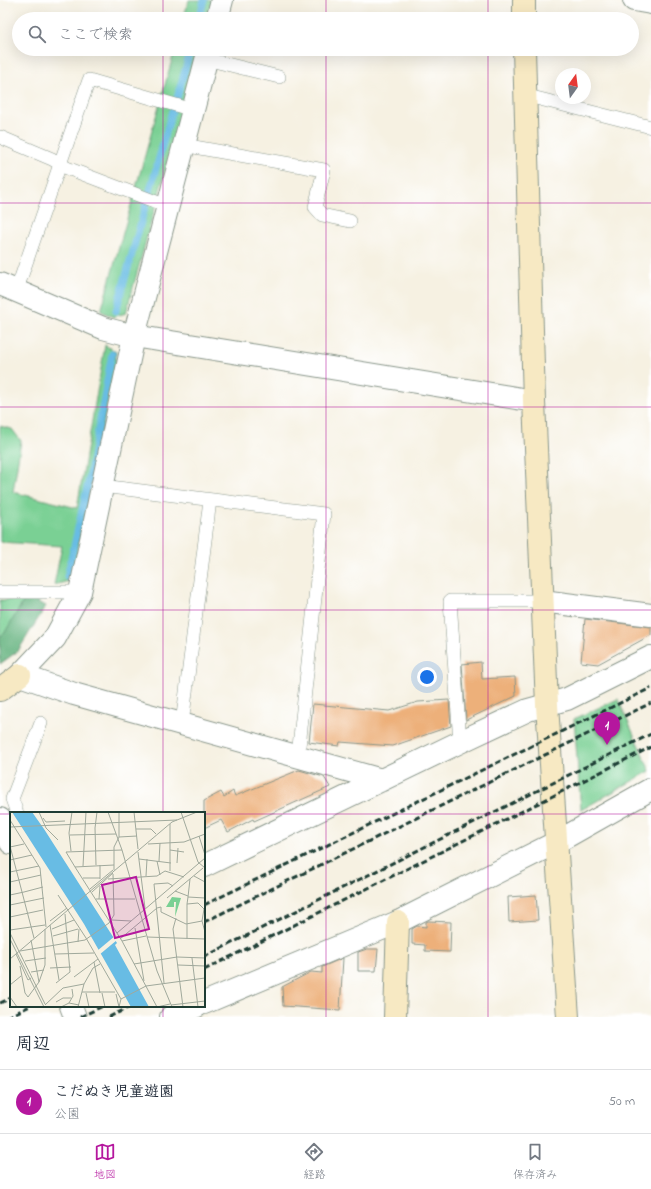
<!DOCTYPE html>
<html lang="ja">
<head>
<meta charset="utf-8">
<style>
  :root { --surface:#fff; --page:#f6f6f7; --text:#1f2937; --muted:#747a83; --line:#e0e1e3; --accent:#b5179e }
  body { margin:0; font-family:"Indie Flower","Klee One",sans-serif; background:var(--page); color:var(--text) }
  .compass { position:absolute; left:555px; top:68px; width:36px; height:36px; border-radius:50%; background:var(--surface); box-shadow:0 4px 16px #0002; rotate:14deg }
  .you { position:absolute; left:427px; top:677px; width:14px; height:14px; margin:-10px; border:3px solid #fff; border-radius:50%; background:#1a73e8; box-shadow:0 0 0 6px #1a73e833 }
  .badge { display:grid; place-items:center; width:26px; height:26px; border-radius:50%; background:var(--accent); color:#fff; font-size:13px; font-weight:700 }
  .pin { position:absolute; translate:-50% -33px; filter:drop-shadow(0 1px 2px #0008) }
  .pin::after { content:''; position:absolute; top:21px; width:14px; height:12px; background:inherit; clip-path:polygon(0 0,100% 0,50% 100%) }
  .list { margin:0; padding:0; list-style:none }
  h2 { display:flex; justify-content:space-between; align-items:center; height:52px; margin:0; padding:0 16px; font-size:17px }
  h2 small { font-size:13px; font-weight:400; color:var(--muted) }
  .list li { display:grid; grid-template-columns:26px 1fr auto; gap:12px; align-items:center; box-sizing:border-box; height:64px; padding:0 16px; border-top:1px solid var(--line) }
  .list b { display:block; font-size:15px; white-space:nowrap }
  .list p { margin:0; font-size:13px; white-space:nowrap; color:var(--muted) }
  .list em { font-size:13px; font-style:normal; color:var(--muted) }
  .icon { flex:none; width:22px; height:22px; fill:none; stroke:currentColor; stroke-width:2; stroke-linecap:round; stroke-linejoin:round }
  .map { position:relative; flex:none; width:651px; height:1017px; overflow:hidden }
  .search { position:absolute; background:var(--surface); box-shadow:0 4px 16px #0002; left:12px; right:12px; top:12px; height:44px; display:flex; align-items:center; gap:10px; box-sizing:border-box; padding:0 14px; border-radius:22px; color:var(--muted); font-size:15px }
  .sheet { height:116px; background:var(--surface) }
  nav { display:flex; justify-content:space-around; align-items:center; box-sizing:border-box; height:56px; border-top:1px solid var(--line); background:var(--surface); font-size:11px; color:var(--muted) }
  nav a { display:grid; justify-items:center; gap:2px }
  nav .on { color:var(--accent) }
  .map>svg:first-child { display:block }
  .green { fill:#7ad094; stroke:#4c8664 }
  .forest { fill:#63b27e; stroke:#417859 }
  .lines { fill:none; stroke-linecap:round; stroke-linejoin:round }
  .stream { stroke:#68bce4; stroke-width:7 }
  .building { fill:#edb07a }
  .lane-casing { stroke:#8a978b; stroke-width:14 }
  .street-casing { stroke:#8a978b; stroke-width:24 }
  .secondary-casing { stroke:#8a978b; stroke-width:24 }
  .lane { stroke:#fff; stroke-width:13 }
  .street { stroke:#fff; stroke-width:22 }
  .secondary { stroke:#f7e9c3; stroke-width:22 }
  .rail { stroke:#1f3d34; stroke-width:3; stroke-dasharray:6 3; stroke-linecap:butt }
  .grid { fill:none; stroke:#b5179e; stroke-width:1; stroke-opacity:0.55 }
  .inset-road { fill:none; stroke:#a0a99c; stroke-width:1 }
  .view { fill:#b5179e; fill-opacity:0.15; stroke:#b5179e; stroke-width:2 }
  .inset-edge { fill:none; stroke:#1f3d34; stroke-width:2 }
</style>
</head>
<body>
<div class="map">
<svg width="651" height="1017" viewBox="0 0 651 1017">
  <rect width="100%" height="100%" fill="#fff"/>
  <filter id="ink" filterUnits="userSpaceOnUse"><feTurbulence type="fractalNoise" baseFrequency=".025" numOctaves="2"/><feDisplacementMap in="SourceGraphic" scale="8" xChannelSelector="R" yChannelSelector="G"/><feConvolveMatrix kernelMatrix="1 2 1 2 8 2 1 2 1" color-interpolation-filters="sRGB"/></filter>
  <filter id="wash" filterUnits="userSpaceOnUse"><feTurbulence type="fractalNoise" baseFrequency=".012" numOctaves="4" result="noise"/><feDisplacementMap in="SourceGraphic" scale="16" xChannelSelector="R" yChannelSelector="G"/><feGaussianBlur stdDeviation="0.9" result="paint"/><feColorMatrix in="noise" values="0 0 0 0 0 0 0 0 0 0 0 0 0 0 0 0 0 1.4 0 .05"/><feComposite in="paint" operator="in"/></filter>
  <g filter="url(#wash)">
    <rect width="100%" height="100%" fill="#f6f1e2"/>
    <!-- green -->
    <path class="green" d="M189,0H213L207,19H183Z
      M175,49H199L126,313L113,317L101,311Z
      M105,345L116,352V362L73,575L69,581L54,585L62,546L0,542V426L12,429L21,441L13,492L77,508Z
      M40,599L31,615L0,650V600Z
      M618,699L650,771L581,810L574,719Z"/>
    <!-- forest -->
    <path class="forest" d="M26,597L46,606L18,651L0,664V636L4,634Z"/>
    <g class="lines">
      <!-- stream -->
      <path class="stream" d="M199,19L204,0
        M177,98L191,49
        M149,194L172,111
        M116,311L146,204
        M67,577L89,479L112,354"/>
    </g>
    <g id="blocks">
      <!-- building -->
      <path class="building" d="M585,619L651,627V635L598,664L581,662Z
        M481,662L482,679L515,677L516,696L466,720L462,664Z
        M449,700L451,726L393,746L340,742L339,746L309,742L313,704L389,711L418,702Z
        M299,770L324,777L330,787L254,821L253,819L228,832L221,820L204,828V801L221,792L224,797L233,791L235,796Z
        M536,895L538,920L509,922L508,897Z
        M428,921L451,922L450,952L425,951V945L412,944V929L417,926L426,927V922Z
        M367,949H378L376,971H358V952Z
        M343,958L340,1010L283,1006L282,987L311,972L322,973V967Z"/>
    </g>
  </g>
  <g filter="url(#ink)">
    <use href="#blocks" fill-opacity="0" stroke="#8a978b" stroke-width="1"/>
    <g class="lines">
      <!-- lane casing -->
      <g class="lane-casing">
        <path id="lane" d="M206,59L279,77
          M524,95L651,127
          M0,137L52,159L67,168L167,206
          M183,145L324,170L315,207L322,215L350,221
          M16,292L89,80L193,110
          M102,486L324,514L298,756
          M0,592H80
          M182,724L210,500
          M460,742L450,601H542
          M17,813L12,799L41,723"/>
      </g>
      <!-- street casing -->
      <g class="street-casing">
        <path id="street" d="M634,0L651,3
          M217,19L222,0
          M209,49L134,336L80,592L55,638L20,675L74,694L382,780
          M0,284L103,328L134,336L534,401
          M542,601L651,615
          M0,819L11,843
          M204,866L460,742L528,710L567,699L651,657
          M204,1003L398,922L557,842L651,789
          M71,1006L75,1017
          M171,1017L197,1006"/>
      </g>
      <!-- secondary casing -->
      <g class="secondary-casing">
        <path id="secondary" d="M524,0V19
          M524,49L534,401L547,705L568,1017
          M0,690L20,675
          M395,1017L398,922"/>
      </g>
      <!-- lane -->
      <use href="#lane" class="lane"/>
      <!-- street -->
      <use href="#street" class="street"/>
      <!-- secondary -->
      <use href="#secondary" class="secondary"/>
      <!-- rail -->
      <path class="rail" d="M204,905L651,688
        M204,922L651,703
        M204,957L651,734
        M204,970L651,747
        M0,1003L11,998
        M7,1017L30,1006
        M80,1017L103,1006
        M109,1017L132,1006"/>
    </g>
  </g>
  <!-- grid -->
  <path class="grid" d="M163,0V19M326,0V19M488,0V19M163,49V813M326,49V1017M488,49V1017M0,203H651M0,407H651M0,610H651M0,814H11M204,814H651M163,1006V1017"/>
  <!-- overview -->
  <g transform="translate(10 812)">
    <rect width="195" height="195" fill="#f6f1e2"/>
    <path d="M162,85L171,86L165,105L166,90H164V95H156Z" fill="#7ad094"/>
    <path d="M2,0H22L34,17L107,131L105,133L139,195H121L74,112Z" fill="#68bce4"/>
    <path d="M105,124L107,128L89,143L87,139Z" fill="#f6f1e2"/>
    <path class="inset-road" d="M29,0L36,16L48,28M98,0L112,38L147,159L162,195M109,0V25M124,0L128,37M171,0L188,50L195,56M33,6L36,10L55,9M0,8L30,56L36,115M0,15L167,8M126,17H141L146,22M60,23L106,22M189,24L195,43M138,32L174,30L195,22M0,34L24,126M0,35L14,32M160,38L174,40M61,39L59,21L62,0M128,40L135,96M129,47L161,51M0,48L22,43M147,49L150,63M149,49L150,31M167,51L168,36M86,53L85,16L87,0M104,53L65,55L112,129L136,124M73,54L76,0M65,55L56,40L112,38M104,58V35L109,25L127,24M160,59V12M0,60L29,54M136,64L137,47M184,64L195,70M73,66H90M90,67V53M98,67L147,64L155,59L174,65M0,70L31,63M80,77L103,58M165,79L178,84M14,80L33,75M82,80L103,61M0,83L14,80M48,83L76,126L111,187M178,85L180,67M157,86L193,56M86,87H125M89,87L90,74M177,92L178,85L195,86M0,93L34,86M0,105L33,98M166,106L163,117L173,195M102,108L121,109M40,109L57,96M40,113L49,168M125,116L134,169M42,117L64,108M0,118L35,113M0,121L35,192M107,121L195,46M43,124L68,117M137,125L195,127M0,127L34,195M110,127L147,96L151,95V100L176,112L192,109M177,127V92L188,91L194,97L192,109L195,120M21,128L29,170M112,129L147,195M68,130L69,117M10,139L75,128L99,111L104,103L103,62M6,142L18,168L21,166M45,142L84,141M182,146L188,195M0,147L162,10L187,0M15,149L36,146M84,150L90,181M124,152L167,145L195,146M168,153L195,154M10,154L15,181L18,185L29,170L35,153V117M40,156L61,155M21,160L34,158M64,165L88,147M46,171L60,160L55,102M154,171L144,72L158,71L163,74M0,173L11,164M72,180H105M76,181L79,195M92,181L95,195M106,182L109,195M0,185L7,195M46,190L53,186H61M59,191L63,184L62,177M35,193L53,176L74,172M161,193L195,189M51,195L59,191L69,193M68,195L74,172L83,156L90,152M109,195L111,187L136,174L195,166M147,195L160,192"/>
    <path class="view" d="M126,65L139,117L105,126L92,73Z"/>
    <rect width="195" height="195" class="inset-edge"/>
  </g>
</svg>
<svg class="compass" viewBox="-18 -18 36 36"><path d="M0-13l5 13h-10z" fill="#e53935"/><path d="M0 13l5-13h-10z" fill="#747a83"/></svg>
<div class="you"></div>
<div class="pin badge" style="left:607px;top:745px">1</div>
<div class="search"><svg class="icon" aria-label="search" viewBox="0 0 24 24"><circle cx="10" cy="10" r="6"/><path d="M15 15l6 6"/></svg>ここで検索</div>
</div>
<section class="sheet">
<h2>周辺<small></small></h2>
<ul class="list">
<li><span class="badge">1</span><div><b>こだぬき児童遊園</b><p>公園</p></div><em>50 m</em></li>
</ul>
</section>
<nav>
<a class="on"><svg class="icon" aria-label="map" viewBox="0 0 24 24"><path d="M3 6l6-2 6 2 6-2v14l-6 2-6-2-6 2zM9 4v14M15 6v14"/></svg>地図</a>
<a><svg class="icon" aria-label="directions" viewBox="0 0 24 24"><path d="M12 3l9 9-9 9-9-9zM9 14v-3h6M13 9l2 2-2 2"/></svg>経路</a>
<a><svg class="icon" aria-label="saved" viewBox="0 0 24 24"><path d="M7 4h10v16l-5-4-5 4z"/></svg>保存済み</a>
</nav>
</body>
</html>
